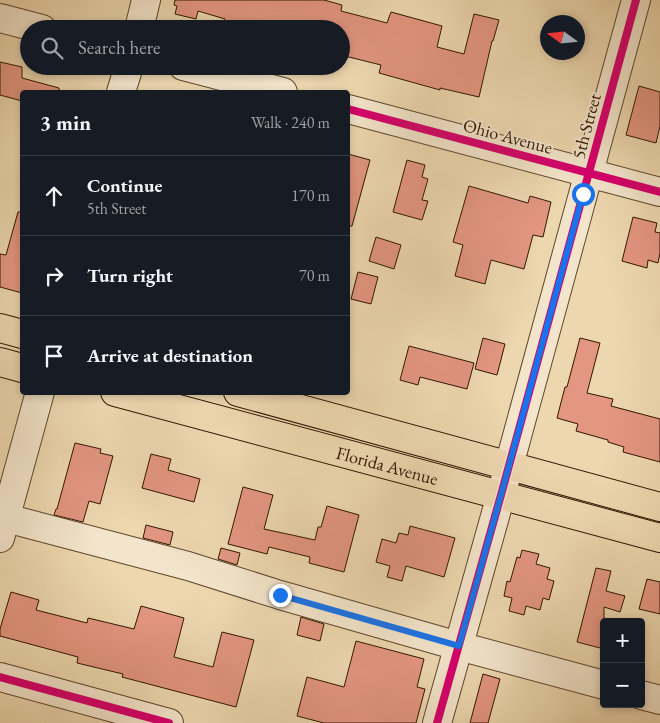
<!DOCTYPE html>
<html lang="en">
<head>
<meta charset="utf-8">
<style>
  :root { --surface:#171b24; --page:#20242c; --text:#f1f3f6; --muted:#9ea1a6; --line:#363941 }
  body { margin:0; font-family:"EB Garamond",serif; background:var(--page); color:var(--text) }
  .controls { position:absolute; right:15px; bottom:15px; display:grid; overflow:hidden; border-radius:5px; box-shadow:0 2px 8px #0003 }
  .controls button { width:45px; height:45px; display:grid; place-items:center; padding:0; border:0; border-bottom:1px solid var(--line); background:var(--surface); color:var(--text); font:25px sans-serif }
  .compass { position:absolute; left:540px; top:15px; width:45px; height:45px; border-radius:50%; background:var(--surface); box-shadow:0 2px 8px #0003; rotate:285deg }
  .stop { position:absolute; width:15px; height:15px; margin:-11px; border:4px solid #1a73e8; border-radius:50%; background:#fff }
  .stop.end { background:#1a73e8; border-color:#fff; box-shadow:0 1px 5px #0008 }
  .list { margin:0; padding:0; list-style:none }
  h2 { display:flex; justify-content:space-between; align-items:center; height:65px; margin:0; padding:0 20px; font-size:21px }
  h2 small { font-size:16px; font-weight:400; color:var(--muted) }
  .list li { display:grid; grid-template-columns:32px 1fr auto; gap:15px; align-items:center; box-sizing:border-box; height:80px; padding:0 20px; border-top:1px solid var(--line) }
  .list b { display:block; font-size:19px; white-space:nowrap }
  .list p { margin:0; font-size:16px; white-space:nowrap; color:var(--muted) }
  .list em { font-size:16px; font-style:normal; color:var(--muted) }
  .icon { flex:none; width:28px; height:28px; fill:none; stroke:currentColor; stroke-width:2; stroke-linecap:round; stroke-linejoin:round }
  .map { position:relative; flex:none; width:660px; height:723px; overflow:hidden }
  .search { position:absolute; background:var(--surface); box-shadow:0 2px 8px #0003; left:20px; top:20px; width:330px; height:55px; display:flex; align-items:center; gap:12px; box-sizing:border-box; padding:0 18px; border-radius:28px; color:var(--muted); font-size:19px }
  .panel { position:absolute; background:var(--surface); box-shadow:0 2px 8px #0003; left:20px; top:90px; width:330px; height:305px; border-radius:5px }
  .map>svg:first-child { display:block }
  .building { fill:#e39680; stroke:#311600 }
  .lines { fill:none; stroke-linecap:round; stroke-linejoin:round }
  .minor-casing { stroke:#60462c; stroke-width:30 }
  .major-casing { stroke:#311600; stroke-width:30 }
  .minor { stroke:#f3e5cb; stroke-width:28 }
  .major { stroke:#edd7af; stroke-width:28 }
  .cycleway-casing { stroke:#f3e5cb; stroke-width:11 }
  .cycleway { stroke:#d6006c; stroke-width:8 }
  .route { stroke:#1a73e8; stroke-width:6 }
  .labels { text-anchor:middle; dominant-baseline:central; stroke-width:4; stroke-linejoin:round; paint-order:stroke }
  .street-label { font-size:18px; fill:#311600; stroke:#f3e5cb }
</style>
</head>
<body>
<div class="map">
<svg width="660" height="723" viewBox="0 0 660 723">
  <rect width="100%" height="100%" fill="#edd7af"/>
  <filter id="stains"><feTurbulence type="fractalNoise" baseFrequency=".004" numOctaves="4"/><feColorMatrix values="0 0 0 0 .2 0 0 0 0 .09 0 0 0 0 .02 0 0 0 .5 -.17"/></filter>
  <radialGradient id="worn" r=".72"><stop offset=".6" stop-color="#630" stop-opacity="0"/><stop offset="1" stop-color="#630" stop-opacity=".3"/></radialGradient>
  <!-- building -->
  <path class="building" d="M175,0H324L342,5L341,11L387,23L391,12L442,26L437,47L464,54L474,14L499,20L493,41H492L479,97L440,88V90L379,73L381,65L341,55V29H237L224,25L225,19L198,11L196,19L175,14L177,6L174,5Z
    M0,62L22,67V78L59,88V92H22V101L0,95Z
    M639,86L660,92V126L656,143L626,135Z
    M348,154L370,160L352,226H348Z
    M407,160L425,165L422,177L428,179L422,200L428,201L422,220L393,212Z
    M469,186L528,203L530,196L551,202L543,237L533,235L524,269L491,260L485,284L455,276L463,245L453,242Z
    M18,212H22V293L0,287V254L6,255Z
    M633,217L657,223L655,232L660,233V253L658,263L648,260L647,268L622,261Z
    M376,237L401,245L394,269L369,261Z
    M358,272L378,277L371,304L351,299Z
    M483,338L505,344L497,375L475,369Z
    M580,338L600,343L587,393L613,399L611,406L660,419V462L623,452L624,447L608,442V440L576,431L578,424L557,418L565,387H567Z
    M409,346L474,363L467,389L420,377L418,385L400,380Z
    M75,443L101,449L100,453L113,456L100,504L89,501L83,522L54,515L56,509H57Z
    M151,454L171,459L168,470L200,479L194,502L142,488Z
    M243,487L273,495L264,529L315,540L318,527H321L327,506L359,515L344,572L309,563L310,557L269,547L267,554L228,544Z
    M146,525L173,532L170,545L143,538Z
    M410,526L455,538L444,577L406,566L402,581L387,577L390,566L376,562L382,539L396,543L399,533L408,535Z
    M221,548L240,553L237,565L218,559Z
    M522,550L539,554L536,564L550,568L547,579L554,581L549,600L543,598L540,610L526,606L524,615L509,611L512,598L504,596L507,581L510,582L517,557L520,558Z
    M596,568L611,571L606,591L625,596L620,612L604,607V649L577,642Z
    M647,579L660,582V614L639,609Z
    M11,592L39,600L36,610L87,623L88,618L134,629L141,606L184,618L174,657L213,667L222,632L254,640L236,707L122,677L123,674L77,663L78,657L0,636V629Z
    M301,617L324,624L320,641L297,635Z
    M356,641L424,659L417,687L425,689L416,723H324L297,716L307,677L344,687Z
    M483,674L500,679L488,723H470Z"/>
  <g class="lines">
    <!-- minor casing -->
    <g class="minor-casing">
      <path id="minor" d="M0,18L42,29
        M139,29L146,0
        M183,66L283,92
        M121,92L129,66
        M348,109L660,192
        M6,518L188,566L280,595L444,642L604,685
        M0,538L40,392
        M0,677L169,723
        M641,695L660,700
        M437,723L501,495L636,0"/>
    </g>
    <!-- major casing -->
    <g class="major-casing">
      <g id="major">
        <path d="M0,328L22,334"/>
        <path d="M0,362L22,368"/>
        <path id="s1" d="M115,392L660,538"/>
        <path d="M238,392L660,507"/>
      </g>
    </g>
    <!-- minor -->
    <use href="#minor" class="minor"/>
    <!-- major -->
    <use href="#major" class="major"/>
    <!-- cycleway casing -->
    <g class="cycleway-casing">
      <path id="cycleway" d="M348,109L660,192
        M0,677L169,723
        M437,723L501,495L636,0"/>
    </g>
    <!-- cycleway -->
    <use href="#cycleway" class="cycleway"/>
  </g>
  <g class="lines">
    <!-- route -->
    <path class="route" d="M280,595L459,646L501,495L583,194"/>
  </g>
  <g class="labels">
    <!-- street labels -->
    <g class="street-label">
      <text transform="translate(586 126) rotate(-75)">5th Street</text>
      <text transform="translate(508 136) rotate(15)">Ohio Avenue</text>
      <text stroke="none"><textPath href="#s1" startOffset="282">Florida Avenue</textPath></text>
    </g>
  </g>
  <rect width="100%" height="100%" filter="url(#stains)"/>
  <rect width="100%" height="100%" fill="url(#worn)"/>
</svg>
<div class="controls">
<button>+</button>
<button>−</button>
</div>
<svg class="compass" viewBox="-18 -18 36 36"><path d="M0-13l5 13h-10z" fill="#e53935"/><path d="M0 13l5-13h-10z" fill="#9ea1a6"/></svg>
<div class="stop" style="left:583px;top:194px"></div>
<div class="stop end" style="left:280px;top:595px"></div>
<div class="search"><svg class="icon" aria-label="search" viewBox="0 0 24 24"><circle cx="10" cy="10" r="6"/><path d="M15 15l6 6"/></svg>Search here</div>
<section class="panel">
<h2>3 min<small>Walk · 240 m</small></h2>
<ul class="list">
<li><svg class="icon" aria-label="ahead" viewBox="0 0 24 24"><path d="M12 20V5M6 11l6-6 6 6"/></svg><div><b>Continue</b><p>5th Street</p></div><em>170 m</em></li>
<li><svg class="icon" aria-label="right" viewBox="0 0 24 24"><path d="M7 20v-9h11M14 6l5 5-5 5"/></svg><div><b>Turn right</b></div><em>70 m</em></li>
<li><svg class="icon" aria-label="arrive" viewBox="0 0 24 24"><path d="M6 21V4h12l-3 4 3 4H6"/></svg><div><b>Arrive at destination</b></div></li>
</ul>
</section>
</div>
</body>
</html>
